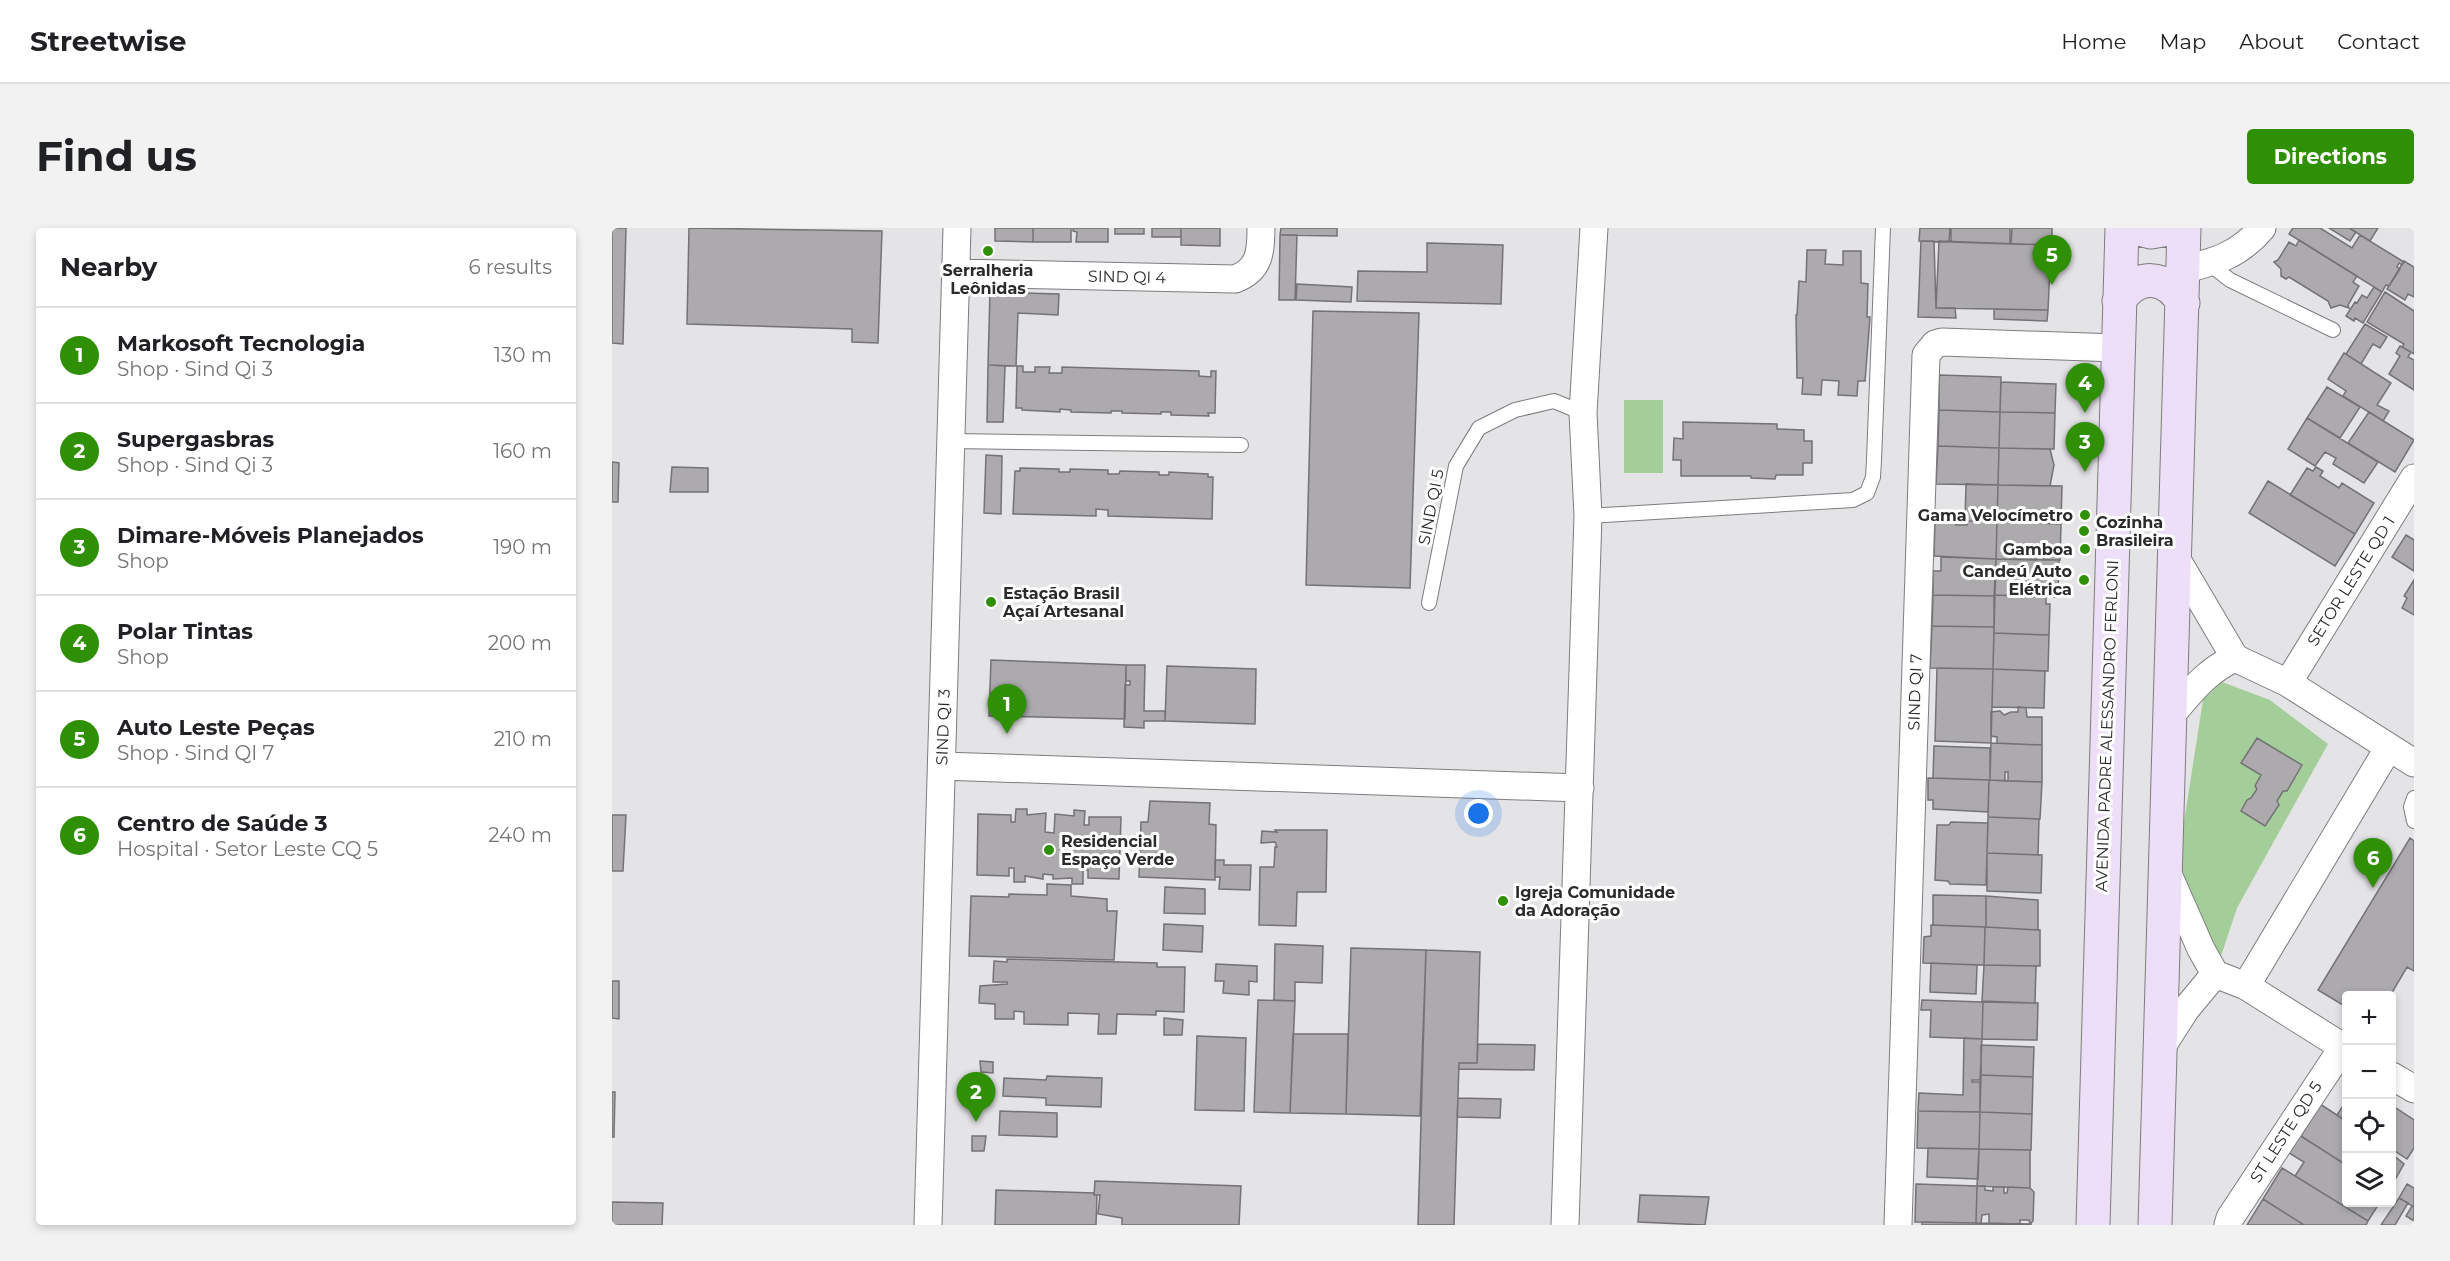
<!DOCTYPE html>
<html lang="en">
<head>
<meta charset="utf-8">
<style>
  :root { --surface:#fff; --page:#f2f2f2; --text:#202124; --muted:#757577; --line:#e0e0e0; --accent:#2f8f05 }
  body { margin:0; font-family:Montserrat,sans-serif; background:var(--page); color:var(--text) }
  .controls { position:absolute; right:18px; bottom:18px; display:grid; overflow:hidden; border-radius:6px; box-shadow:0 3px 9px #0003 }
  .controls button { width:54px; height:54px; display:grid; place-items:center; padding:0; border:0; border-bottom:2px solid var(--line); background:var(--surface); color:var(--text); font:30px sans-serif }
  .you { position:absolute; left:867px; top:586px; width:21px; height:21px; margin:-15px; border:4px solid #fff; border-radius:50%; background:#1a73e8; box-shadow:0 0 0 9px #1a73e833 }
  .badge { display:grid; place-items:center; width:39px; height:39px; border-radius:50%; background:var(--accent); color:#fff; font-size:20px; font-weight:700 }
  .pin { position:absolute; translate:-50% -50px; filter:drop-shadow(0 2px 3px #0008) }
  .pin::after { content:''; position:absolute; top:32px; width:21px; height:18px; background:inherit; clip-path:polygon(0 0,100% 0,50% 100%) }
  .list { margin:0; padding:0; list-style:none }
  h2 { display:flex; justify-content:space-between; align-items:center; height:78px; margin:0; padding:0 24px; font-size:26px }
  h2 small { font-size:20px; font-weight:400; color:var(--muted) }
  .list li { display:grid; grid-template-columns:39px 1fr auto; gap:18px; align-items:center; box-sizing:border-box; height:96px; padding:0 24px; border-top:2px solid var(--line) }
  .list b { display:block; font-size:22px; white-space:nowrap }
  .list p { margin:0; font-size:20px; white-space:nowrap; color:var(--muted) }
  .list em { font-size:20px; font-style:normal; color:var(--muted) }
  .icon { flex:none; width:33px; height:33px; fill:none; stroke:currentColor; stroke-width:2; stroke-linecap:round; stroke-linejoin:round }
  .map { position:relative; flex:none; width:1802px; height:997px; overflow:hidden; border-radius:6px }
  header { display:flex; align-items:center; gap:36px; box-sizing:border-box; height:84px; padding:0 30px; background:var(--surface); border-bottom:2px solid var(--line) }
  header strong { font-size:28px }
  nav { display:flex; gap:33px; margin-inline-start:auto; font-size:21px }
  .intro { display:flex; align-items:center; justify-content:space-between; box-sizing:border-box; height:144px; padding:0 36px }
  h1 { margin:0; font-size:42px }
  .button { padding:15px 27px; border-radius:6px; background:var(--accent); color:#fff; font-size:21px; font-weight:700 }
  main { display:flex; gap:36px; padding:0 36px }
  aside { flex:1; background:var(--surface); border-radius:6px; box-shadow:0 3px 9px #0003 }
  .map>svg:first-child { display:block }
  .green { fill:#a4ce99 }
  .building { fill:#acaaad; stroke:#747275; stroke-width:1.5 }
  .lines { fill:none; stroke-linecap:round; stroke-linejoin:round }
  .service-casing { stroke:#7e7c7f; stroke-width:16 }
  .minor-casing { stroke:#7e7c7f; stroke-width:29 }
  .secondary-casing { stroke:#7e7c7f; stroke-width:35 }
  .service { stroke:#fff; stroke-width:14 }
  .minor { stroke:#fff; stroke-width:27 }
  .secondary { stroke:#eddff7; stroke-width:33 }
  .poi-dot { fill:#2f8f05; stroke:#fff; stroke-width:2 }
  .labels { text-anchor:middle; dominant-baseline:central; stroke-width:6; stroke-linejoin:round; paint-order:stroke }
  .poi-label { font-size:16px; font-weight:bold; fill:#2a292b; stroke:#fff; text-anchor:start }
  .street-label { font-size:16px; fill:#2a292b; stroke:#fff }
</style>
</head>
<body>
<header>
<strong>Streetwise</strong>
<nav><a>Home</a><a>Map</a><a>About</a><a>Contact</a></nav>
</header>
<div class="intro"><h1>Find us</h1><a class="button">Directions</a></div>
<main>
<aside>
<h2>Nearby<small>6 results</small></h2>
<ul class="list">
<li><span class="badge">1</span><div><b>Markosoft Tecnologia</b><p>Shop · Sind Qi 3</p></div><em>130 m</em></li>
<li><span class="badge">2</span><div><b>Supergasbras</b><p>Shop · Sind Qi 3</p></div><em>160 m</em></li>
<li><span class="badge">3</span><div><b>Dimare-Móveis Planejados</b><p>Shop</p></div><em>190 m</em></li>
<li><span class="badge">4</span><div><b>Polar Tintas</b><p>Shop</p></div><em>200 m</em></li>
<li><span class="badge">5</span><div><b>Auto Leste Peças</b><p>Shop · Sind QI 7</p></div><em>210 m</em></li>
<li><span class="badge">6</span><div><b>Centro de Saúde 3</b><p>Hospital · Setor Leste CQ 5</p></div><em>240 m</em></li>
</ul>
</aside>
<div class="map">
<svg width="1802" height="997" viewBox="0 0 1802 997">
  <rect width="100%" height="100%" fill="#e4e3e6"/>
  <!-- green -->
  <path class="green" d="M1012,172H1051V245H1012Z
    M1610,454L1658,472L1716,516L1625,680L1603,746L1583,699L1567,626L1591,472Z"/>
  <!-- building -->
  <path class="building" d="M0,0H14L11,116L0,115Z
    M77,0L270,3L266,115L240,114V101L75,96Z
    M383,0H421V14L383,13Z
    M421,0H459V14H421Z
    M461,0H496V14H464L465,4L461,3Z
    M503,0H532V6H503Z
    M540,0H569V9H540Z
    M569,0H608V18L569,17Z
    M669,0H725V8L668,7Z
    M1308,0H1338L1337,14L1307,13Z
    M1339,0H1398V16L1339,14Z
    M1400,0H1440V17L1399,16Z
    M1681,0H1708L1740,20L1748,7L1792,34L1790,37L1787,35L1785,39L1788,41L1777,58L1774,57L1770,64L1677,6Z
    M1717,0H1737L1744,4L1738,13Z
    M1737,0H1766L1758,13Z
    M668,7H685L683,72H667Z
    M1687,12L1745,48L1741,54L1747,58L1736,77L1737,80L1728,77L1719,80L1716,73L1677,49L1674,51L1669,48V41L1662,34L1666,32L1677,14L1684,18Z
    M1309,13H1322L1324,80H1343L1344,90L1306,89Z
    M1327,13L1439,17L1436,82L1324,80Z
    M815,15L891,17L889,76L745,73L746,43L815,44Z
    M1195,22H1214L1213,36L1231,37V23H1249V55L1256,56L1255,89H1258L1253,153H1246L1245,168L1226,167L1227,153L1212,152H1210L1209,167L1190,166L1191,150H1185L1184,87H1185L1187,53L1194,54Z
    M1792,33L1802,39V69L1796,66L1793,72L1775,61Z
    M685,56L740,59L739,74L684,72Z
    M1762,59L1770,64L1751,95L1743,90L1742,93L1734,88L1743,74L1745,75L1750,67L1755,70Z
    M378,64L447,66L446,87L406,85L404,138L376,137Z
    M1773,64L1802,83V126L1790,119L1792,116L1755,94Z
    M1382,81L1436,82L1435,93L1382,91Z
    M701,83L807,85L798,360L694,357Z
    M1753,96L1775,109L1768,120L1761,116L1749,136L1734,126Z
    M1788,118L1799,124L1796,129L1802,132V162L1777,146L1788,128L1784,125Z
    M1732,125L1779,155L1765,177L1777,183L1771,193L1731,168L1734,163L1716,151Z
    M376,137L393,138L391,194H375Z
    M405,138H411V144H423V139H438L437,145H450V139L587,143V148L599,149V143H604L603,185H596L597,188L559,187V184H549V186L510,185V183H499V185L459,184V182L448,181V184L410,182V180H404Z
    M1327,147L1389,149L1388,184L1327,182Z
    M1389,154L1444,156L1443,185L1388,184Z
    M1715,159L1748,179L1728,210L1695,190Z
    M1327,182L1388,184L1387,220L1326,218Z
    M1388,184L1443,185L1442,221L1387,220Z
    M1757,184L1802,212L1783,244L1736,215Z
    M1695,190L1766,234L1752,255L1721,236L1724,230L1713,224L1703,238L1676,221Z
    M1071,194L1165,196V201L1192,202V213H1200V235H1191V247H1164L1163,251L1139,250V248H1069V232H1061L1062,210L1071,211Z
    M1326,218L1387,220L1386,257L1324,256Z
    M1387,220L1438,221L1442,237L1438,258L1386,257Z
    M374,227L390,228L389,286L372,285Z
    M0,234L7,235L6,274H0Z
    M60,239L96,240V264H58Z
    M1704,239L1711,243L1708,248L1727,260L1730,255L1762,275L1743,306L1678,267L1695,240L1701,243Z
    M408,240L447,241V244H458V241L496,242V246H507L508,243L547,244V247H557V244L596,246V249H601L600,291L496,288V282L484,281V288L401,286L403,243H408Z
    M1656,253L1743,306L1723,338L1637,285Z
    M1354,256L1386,257L1385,294L1353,293Z
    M1386,257L1450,258L1449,296L1385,294Z
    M1323,292L1344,293V297H1355V293L1385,294L1384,331L1322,328Z
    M1385,294L1449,296L1448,332H1431L1432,328H1425L1424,332L1384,331Z
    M1794,307L1802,312V343L1780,329Z
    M1329,329L1384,331L1382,368L1321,367V343H1329Z
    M1384,331L1447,332L1446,369L1383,367Z
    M1802,352V387L1790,380L1795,370L1792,368Z
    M1321,367L1382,368V399L1320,398Z
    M1383,367L1434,369V376H1438L1437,407L1382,405Z
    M1320,398L1382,399L1381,441L1318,440Z
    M1382,405L1437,407L1436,443L1381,441Z
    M379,432L514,437L513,491L377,488Z
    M514,437H533L532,483H553V493H532V500L512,499L513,457H518V453H514Z
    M555,438L644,441L643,496L553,493Z
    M1325,440L1381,441L1379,515L1323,513Z
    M1381,441L1433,443L1432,480L1380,479Z
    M1406,479L1414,480L1415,489H1430V517L1385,515V509L1379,508V484L1388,483L1392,487L1399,484H1406Z
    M1645,510L1690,537L1675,563H1671L1665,573L1667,577L1653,598L1629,583L1635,572L1639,570L1645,561L1643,558L1649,547L1629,535Z
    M1379,515L1430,517V554L1396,553V544H1393V553L1378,552Z
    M1322,518L1378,520V552L1321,550Z
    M1316,550L1377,552L1376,584L1321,581V572H1316Z
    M1377,552L1430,554L1428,591L1376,589Z
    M538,573L598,575L597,596L604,597L603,652L527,649L529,594H536Z
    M404,581H415V587L434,585L433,604L442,605L443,586L462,588V582L473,583L472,597H477V589H509L507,651L476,650V642H471V656H460V650L441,651V647L431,646V651L413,648V654H402V640H397V648L365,647L366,586L399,587V594H403Z
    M0,587H14L11,643H0Z
    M1376,589L1427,591L1426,627L1375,625Z
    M1339,594L1376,595L1374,657L1338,656L1336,653L1323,652L1325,597H1337Z
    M663,602H715L714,664H685L684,698L647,697L648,639H662L663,619H665L663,614L649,615L650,603L665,604Z
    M1798,610L1802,613V743L1795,739L1778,768H1734V779L1706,762Z
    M1375,625L1430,627L1429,665L1375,663Z
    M603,632H612V637H639L638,662L607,661L608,649H603Z
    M435,656L459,657V668L495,671V683H505L502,732L357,728L359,668L397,669V666L435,667Z
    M553,659L593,661V686L552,685Z
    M1321,667L1374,668V699L1321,697Z
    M1374,668L1426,672V702L1374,699Z
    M552,696L591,698L590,724L551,722Z
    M1319,697L1373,699L1372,737L1311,735L1312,709L1319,708Z
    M1373,699L1428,702V738L1372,737Z
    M663,716L711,718L710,755L683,754V773L662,772Z
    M739,720L814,722L808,888L734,886Z
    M814,722L868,724L865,835H847L842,997H806Z
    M395,731L545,735V739H573L572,784L544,783V787L505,786L504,806H486L487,786L456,785V797L412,796V784L402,783V791H383V776L367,775L368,758L395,756V754H381L382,733L395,734Z
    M1319,735L1365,737L1364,766L1318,764Z
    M604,736L645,738V754L637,753V767L611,765L612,753H603Z
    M1372,737L1424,738L1423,775L1370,773Z
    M0,753H7V791L0,790Z
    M646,772L683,773L678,885L642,884Z
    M1310,772L1371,774L1370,811L1318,809L1319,782H1309Z
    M1371,774L1426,775L1425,812L1370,811Z
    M552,790L571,792L570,807H552Z
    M681,806H736L734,886L678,885Z
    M585,808L634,810L632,883L583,882Z
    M1352,810L1370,811L1368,852H1360V854H1368V884L1306,883L1307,865L1351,867Z
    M866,816L923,817L922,842L847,841V835H865Z
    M1369,817L1422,819L1421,849L1369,847Z
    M368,833L381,834V845L369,844Z
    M1369,847L1421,849L1420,886L1368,884Z
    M435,848L490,850L489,879L434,877V870L391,868L392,850L434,852Z
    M0,864H3L2,909H0Z
    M846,870L889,871L888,890L845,889Z
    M1734,873V893L1725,887Z
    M1708,876L1734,893V937L1689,908Z
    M1781,878L1802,892V920L1795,931L1780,921Z
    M388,883L445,885V909L387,907Z
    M1306,883L1368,884L1367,921L1305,920Z
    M1368,884L1420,886L1419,922L1367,921Z
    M1687,907L1733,936L1731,941L1734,943V974H1768L1756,993L1683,948L1692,934L1677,925Z
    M360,908H374L372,923H360Z
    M1316,920L1367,921L1366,951L1315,949Z
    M1367,921L1418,922V960L1365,958Z
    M1780,926L1792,936L1780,957Z
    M1670,940L1756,993L1754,997H1692L1651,971Z
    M483,953L629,958L627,997H510V990L486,986L488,967H482Z
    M1304,956L1365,958L1364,995L1303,994Z
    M1795,956L1802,960V979L1787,970Z
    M1365,958H1373V962L1381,963V959H1392V965H1395L1396,959L1418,960L1422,964L1421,993L1418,996L1417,992H1408V996L1377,995V986L1370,987L1369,995H1364Z
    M384,962L482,965V967H485L484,997H383Z
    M1028,967L1097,969L1093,997L1026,994Z
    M1787,970L1796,975L1783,997H1769Z
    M1651,971L1692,997H1635Z
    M0,974L51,975L50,997H0Z
    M1800,978L1802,979V993L1794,988Z
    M1310,994L1364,995V997H1310Z
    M1364,995L1419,996V997H1364Z"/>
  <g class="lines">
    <!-- service casing -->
    <g class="service-casing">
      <path id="service" d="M1596,35L1618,52L1721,102
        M340,213L629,217
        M976,288L1241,272L1255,265L1261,249L1262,232L1271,0
        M817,375L844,238L867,200L903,182L942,173L971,185
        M1802,570L1799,579L1802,593"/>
    </g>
    <!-- minor casing -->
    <g class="minor-casing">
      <path id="minor" d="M1571,42C1605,33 1627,27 1650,0
        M344,45L623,51C648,42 649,23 649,0
        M1564,330L1623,430L1676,455L1802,535
        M1676,455L1802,250
        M1559,487C1579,464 1594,443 1623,430
        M330,538L968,560
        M1555,644L1589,721L1603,746
        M1603,746L1634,758L1734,821
        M1634,758L1777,519
        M1549,820L1574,781L1603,746
        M1780,848L1802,861
        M316,997L345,0
        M953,997L976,288L971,185L982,0
        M1286,997L1314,127L1323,116L1330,114L1505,120
        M1616,997L1618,990L1731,819"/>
    </g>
    <!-- secondary casing -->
    <g class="secondary-casing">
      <path id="secondary" d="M1523,0L1539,4L1561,0
        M1507,73C1524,45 1555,46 1571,75
        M1481,997L1510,0
        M1543,997L1572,0"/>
    </g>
    <!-- service -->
    <use href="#service" class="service"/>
    <!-- minor -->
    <use href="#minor" class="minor"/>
    <!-- secondary -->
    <use href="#secondary" class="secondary"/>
  </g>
  <!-- markers -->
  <g class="poi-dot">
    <circle cx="376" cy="23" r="6"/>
    <circle cx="1473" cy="287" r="6"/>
    <circle cx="1472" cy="303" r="6"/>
    <circle cx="1473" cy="321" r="6"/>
    <circle cx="1472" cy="352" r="6"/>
    <circle cx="379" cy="374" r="6"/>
    <circle cx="437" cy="622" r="6"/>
    <circle cx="891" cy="673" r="6"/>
  </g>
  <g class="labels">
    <!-- poi labels -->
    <g class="poi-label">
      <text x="376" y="42" text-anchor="middle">Serralheria<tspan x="376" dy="18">Leônidas</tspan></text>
      <text x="1461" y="287" text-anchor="end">Gama Velocímetro</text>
      <text x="1484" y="294">Cozinha<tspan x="1484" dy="18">Brasileira</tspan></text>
      <text x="1461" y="321" text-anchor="end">Gamboa</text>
      <text x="1460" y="343" text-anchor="end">Candeú Auto<tspan x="1460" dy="18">Elétrica</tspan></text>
      <text x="391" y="365">Estação Brasil<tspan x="391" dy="18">Açaí Artesanal</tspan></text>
      <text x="449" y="613">Residencial<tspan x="449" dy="18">Espaço Verde</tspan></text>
      <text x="903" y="664">Igreja Comunidade<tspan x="903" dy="18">da Adoração</tspan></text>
    </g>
    <!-- street labels -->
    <g class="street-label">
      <text transform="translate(515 49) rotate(1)">SIND QI 4</text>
      <text transform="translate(819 279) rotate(-79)">SIND QI 5</text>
      <text transform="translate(1739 353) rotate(-58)">SETOR LESTE QD 1</text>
      <text transform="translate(1303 464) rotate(-88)">SIND QI 7</text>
      <text transform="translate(1495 498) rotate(-88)">AVENIDA PADRE ALESSANDRO FERLONI</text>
      <text transform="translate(331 499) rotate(-88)">SIND QI 3</text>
      <text transform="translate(1674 904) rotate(-57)">ST LESTE QD 5</text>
    </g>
  </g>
</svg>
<div class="controls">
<button>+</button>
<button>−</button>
<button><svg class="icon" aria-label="locate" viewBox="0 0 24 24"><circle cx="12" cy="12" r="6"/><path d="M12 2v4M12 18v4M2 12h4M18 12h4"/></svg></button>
<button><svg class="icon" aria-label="layers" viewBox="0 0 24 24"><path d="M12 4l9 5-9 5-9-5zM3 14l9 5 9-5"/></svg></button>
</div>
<div class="you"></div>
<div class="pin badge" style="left:395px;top:506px">1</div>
<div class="pin badge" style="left:364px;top:894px">2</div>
<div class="pin badge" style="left:1473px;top:244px">3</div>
<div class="pin badge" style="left:1473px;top:185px">4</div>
<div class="pin badge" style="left:1440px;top:57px">5</div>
<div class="pin badge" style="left:1761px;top:660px">6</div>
</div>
</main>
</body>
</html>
